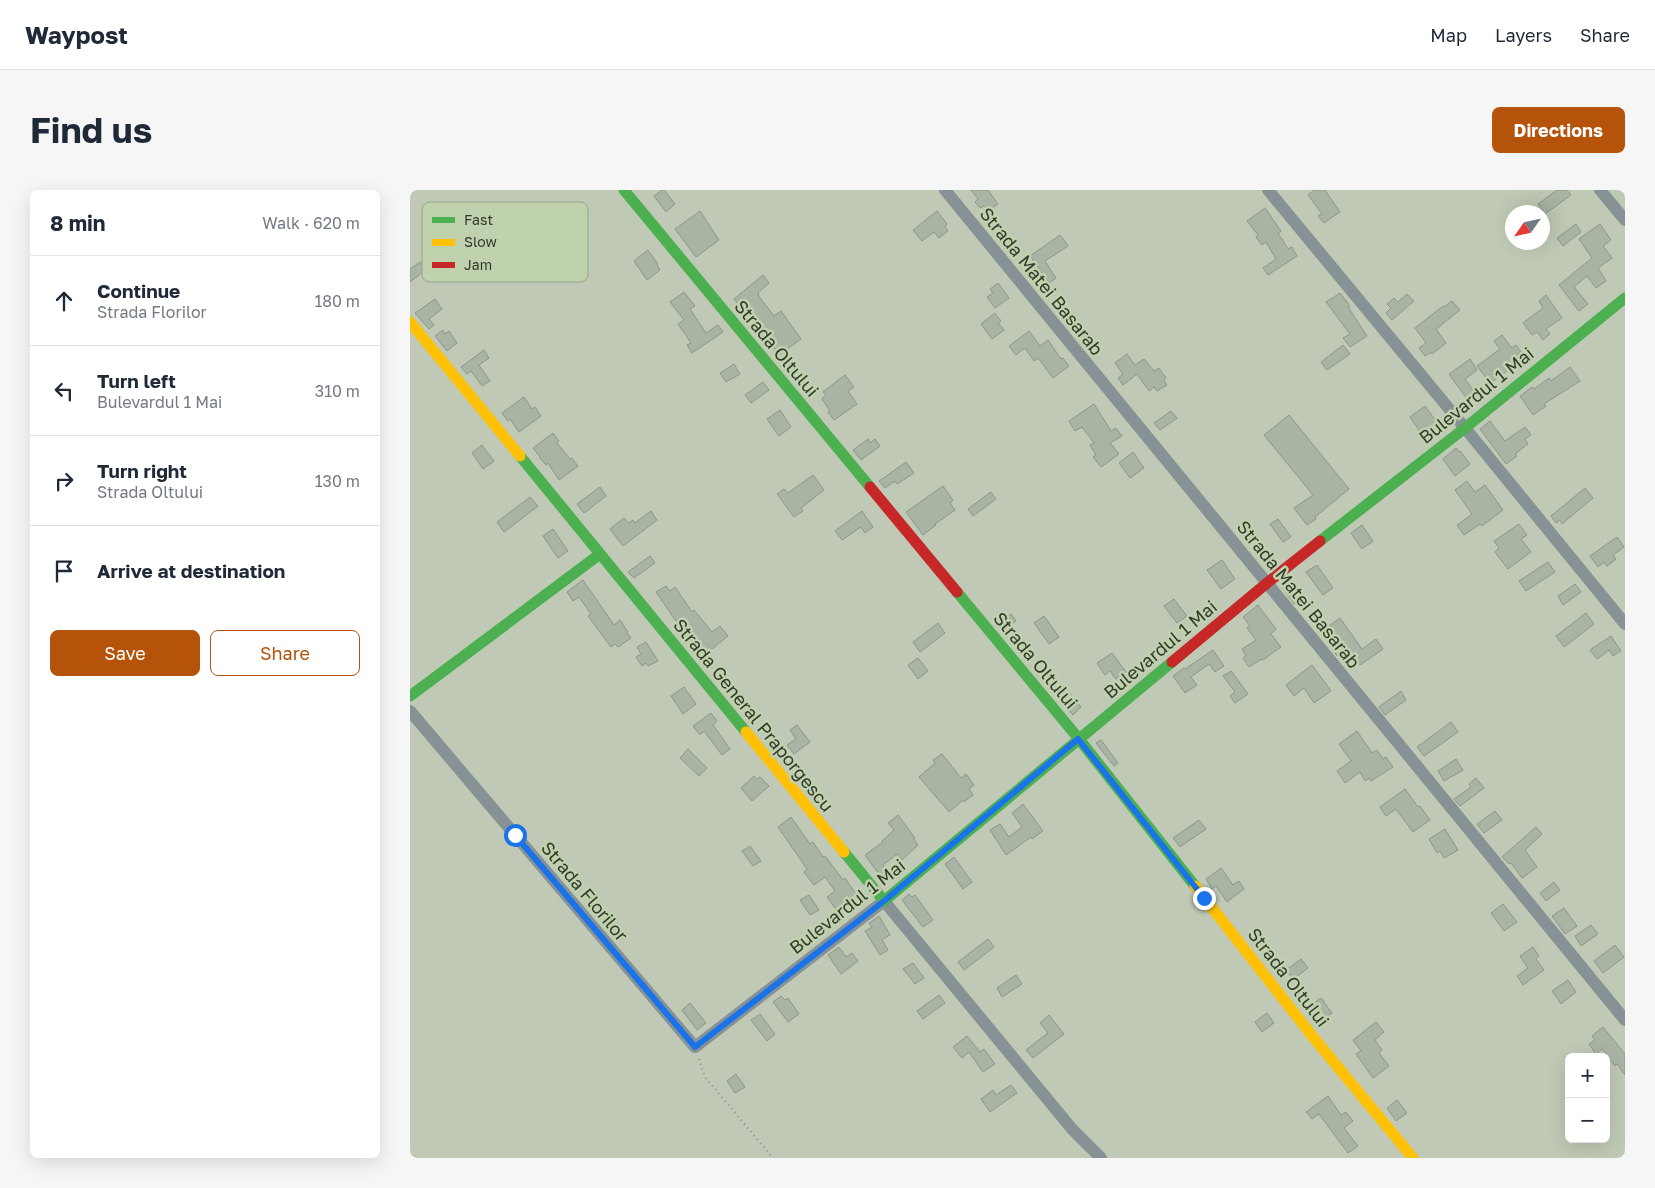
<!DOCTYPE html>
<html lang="en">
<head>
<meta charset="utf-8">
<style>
  :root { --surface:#fff; --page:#f6f6f7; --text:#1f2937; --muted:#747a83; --line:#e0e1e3; --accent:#b45309 }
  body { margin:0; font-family:"Golos Text",sans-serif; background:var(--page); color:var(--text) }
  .controls { position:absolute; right:15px; bottom:15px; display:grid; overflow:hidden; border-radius:8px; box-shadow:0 5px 20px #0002 }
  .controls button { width:45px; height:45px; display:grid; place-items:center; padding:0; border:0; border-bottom:1px solid var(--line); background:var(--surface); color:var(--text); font:25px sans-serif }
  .compass { position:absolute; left:1095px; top:15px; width:45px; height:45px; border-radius:50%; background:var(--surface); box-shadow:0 5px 20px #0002; rotate:236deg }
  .stop { position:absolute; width:15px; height:15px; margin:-11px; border:4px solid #1a73e8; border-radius:50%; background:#fff }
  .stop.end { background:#1a73e8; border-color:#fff; box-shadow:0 1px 5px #0008 }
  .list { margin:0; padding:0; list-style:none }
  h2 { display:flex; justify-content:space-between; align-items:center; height:65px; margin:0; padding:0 20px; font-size:21px }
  h2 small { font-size:16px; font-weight:400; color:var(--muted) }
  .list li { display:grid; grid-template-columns:32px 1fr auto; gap:15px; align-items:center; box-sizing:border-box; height:90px; padding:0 20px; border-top:1px solid var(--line) }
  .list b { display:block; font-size:19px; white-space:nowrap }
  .list p { margin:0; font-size:16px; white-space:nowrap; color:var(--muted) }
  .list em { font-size:16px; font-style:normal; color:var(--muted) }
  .actions { display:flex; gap:10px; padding:15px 20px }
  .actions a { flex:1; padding:11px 0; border:1px solid var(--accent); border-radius:8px; text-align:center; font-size:18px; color:var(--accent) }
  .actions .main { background:var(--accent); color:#fff }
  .icon { flex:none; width:28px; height:28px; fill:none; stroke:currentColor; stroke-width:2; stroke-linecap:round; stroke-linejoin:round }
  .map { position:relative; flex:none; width:1215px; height:968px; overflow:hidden; border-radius:8px }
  header { display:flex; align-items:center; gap:30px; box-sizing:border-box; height:70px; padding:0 25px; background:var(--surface); border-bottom:1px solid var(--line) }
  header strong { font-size:24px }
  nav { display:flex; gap:28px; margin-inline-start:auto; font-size:18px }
  .intro { display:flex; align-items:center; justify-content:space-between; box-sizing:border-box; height:120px; padding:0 30px }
  h1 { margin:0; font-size:35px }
  .button { padding:12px 22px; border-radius:8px; background:var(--accent); color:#fff; font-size:18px; font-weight:700 }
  main { display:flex; gap:30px; padding:0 30px }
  aside { flex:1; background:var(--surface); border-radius:8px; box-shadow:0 5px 20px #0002 }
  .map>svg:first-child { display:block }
  .building { fill:#a9b4a5; stroke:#8d9789 }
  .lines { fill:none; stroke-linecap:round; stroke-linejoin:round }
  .path { stroke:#868f8f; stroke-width:2; stroke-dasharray:1 4; stroke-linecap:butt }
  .street { stroke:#869294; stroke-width:12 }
  .fast { stroke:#4caf50; stroke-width:11 }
  .slow { stroke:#ffc107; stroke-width:11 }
  .jam { stroke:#c62828; stroke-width:11 }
  .route { stroke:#1a73e8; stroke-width:6 }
  .labels { text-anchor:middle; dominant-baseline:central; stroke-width:5; stroke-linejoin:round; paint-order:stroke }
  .street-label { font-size:18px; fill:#333a2c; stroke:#bfd1ad }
  .key { fill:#bfd1ad; stroke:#95a486; stroke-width:1 }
  .key-label { font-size:14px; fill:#333a2c }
</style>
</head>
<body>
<header>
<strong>Waypost</strong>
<nav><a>Map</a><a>Layers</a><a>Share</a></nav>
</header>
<div class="intro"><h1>Find us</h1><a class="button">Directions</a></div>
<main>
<aside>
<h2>8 min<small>Walk · 620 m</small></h2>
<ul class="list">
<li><svg class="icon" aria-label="ahead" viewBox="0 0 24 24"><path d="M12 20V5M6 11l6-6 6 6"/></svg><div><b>Continue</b><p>Strada Florilor</p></div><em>180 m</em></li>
<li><svg class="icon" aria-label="left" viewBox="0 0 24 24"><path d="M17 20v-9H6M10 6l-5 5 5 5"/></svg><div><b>Turn left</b><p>Bulevardul 1 Mai</p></div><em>310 m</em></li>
<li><svg class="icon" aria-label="right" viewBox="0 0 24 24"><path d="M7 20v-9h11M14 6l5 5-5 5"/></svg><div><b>Turn right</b><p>Strada Oltului</p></div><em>130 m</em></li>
<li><svg class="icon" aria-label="arrive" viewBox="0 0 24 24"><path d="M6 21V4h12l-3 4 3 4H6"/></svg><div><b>Arrive at destination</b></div></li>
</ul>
<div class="actions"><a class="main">Save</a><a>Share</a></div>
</aside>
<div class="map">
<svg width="1215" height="968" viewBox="0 0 1215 968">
  <rect width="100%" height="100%" fill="#bfc9b5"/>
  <!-- building -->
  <path class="building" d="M252,0H254L265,14L256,22L244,6Z
    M561,0H578L588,14L578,21L574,16L570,18L565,12L568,9Z
    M904,0H915L930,22L914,33L908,26L912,24L898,5Z
    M1147,0H1157L1161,5L1135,24L1128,14Z
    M855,18L871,41L868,43L878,59L882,57L887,66L858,85L853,78L866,69L856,52L852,55L846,47L848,45L837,31Z
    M290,21L309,50L286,67L265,39Z
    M527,21L537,34L535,37L538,41L529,48L524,42L512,51L503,40Z
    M1166,34L1171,42L1153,56L1147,48Z
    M1190,34L1201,50L1193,56L1202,68L1188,78L1196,91L1186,98L1177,86L1164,97L1178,114L1169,121L1149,95L1182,68L1169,49Z
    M650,45L658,56L635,71L646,88L639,93L620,66Z
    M238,60L248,74L247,75L250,80L237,90L224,71Z
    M10,72L16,80L0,92V79Z
    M353,85L359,93L348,103L349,105H348L364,126L371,121L391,149L369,165L345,130L342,132L324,109Z
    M588,93L599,108L585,118L577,107L583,103L580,99Z
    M274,102L285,116L280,119L296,143L308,135L313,142L282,163L277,155L281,153L268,134L274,130L260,112Z
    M930,103L940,116L938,117L957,146L940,157L933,148L940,144L916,112Z
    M997,104L1004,111L982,130L976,123L981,118L977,114L984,108L988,112Z
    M1136,105L1152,128L1136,139L1140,144L1133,150L1127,142L1122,145L1113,133L1133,118L1129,111Z
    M25,109L32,119L19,129L24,135L19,139L5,123Z
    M1042,111L1050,120L1026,139L1036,153L1022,164L1021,162L1015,166L1009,158L1016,153L1005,138L1033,116L1034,117Z
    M585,123L591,131L588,133L594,140L582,149L571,134Z
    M33,140L35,144L39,141L47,153L37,161L25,146Z
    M619,141L630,156L638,150L651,169L653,168L659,176L643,188L628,168L624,171L615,158L606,165L599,156Z
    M1092,145L1102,158L1106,155L1111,162L1108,164L1112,170L1080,193L1067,176L1090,159L1084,151Z
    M933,155L940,164L917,180L911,172Z
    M74,160L79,168L69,175L80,191L72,196L61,181L57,184L51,177Z
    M717,164L725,175L734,169L744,181L749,178L756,188L754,190L757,195L747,201L744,197L739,201L727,184L713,195L708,188L713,184L705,173Z
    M1060,169L1067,180L1055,189L1065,203L1057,209L1039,184Z
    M324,174L330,184L316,192L310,183Z
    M1160,177L1170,191L1134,214L1136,216L1123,225L1110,206L1122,197L1124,199L1139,188L1141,191Z
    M435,185L444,197L438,201L447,214L424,230L418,222L420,221L412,209L416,205L413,202Z
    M353,192L359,200L341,213L335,205Z
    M114,207L122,219L125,217L131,226L109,242L100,229L98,231L92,223Z
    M684,214L701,241L706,238L712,246L700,253L709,264L691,277L683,267L686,265L680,255L684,253L672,237L665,241L659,231Z
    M1015,216L1029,235L1013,246L1000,227Z
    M370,220L381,237L369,246L357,229Z
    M761,221L767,228L750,240L744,233Z
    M879,225L939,299L905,327L906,329L897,335L884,318L903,305L854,245Z
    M1080,231L1095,251L1115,237L1121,245L1115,249L1118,254L1105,264L1107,266L1096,274L1070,239Z
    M143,243L149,251L147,253L160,269L162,268L168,276L149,290L138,273L136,275L130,268V267L123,258Z
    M458,249L460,253L465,249L470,256L451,270L443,260Z
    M72,255L84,271L73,279L62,263Z
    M1046,258L1049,262L1050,261L1060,274L1045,286L1033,269Z
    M723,262L734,278L720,288L709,273Z
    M496,272L504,283L487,294L485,291L475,298L469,291Z
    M403,285L414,300L391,318L393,321L384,327L367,304L374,299L378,303Z
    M1057,291L1065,302L1075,295L1093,320L1072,336L1070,334L1054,345L1047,335L1062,324L1045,300Z
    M533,296L543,310L540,313L545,320L525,334L526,335L513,345L496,322Z
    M190,297L196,306L174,323L167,314Z
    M1175,298L1183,308L1152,334L1150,330L1146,333L1141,326Z
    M581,302L586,309L563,326L558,319Z
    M120,307L128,316L94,342L87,332Z
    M241,321L247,330L213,356L200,339L214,328L218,333L223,330L225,333Z
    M452,321L463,337L455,343L451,337L432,350L425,341Z
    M868,329L881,347L873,352L860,334Z
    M1109,334L1117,345L1111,349L1121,362L1098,379L1085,362L1089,358L1084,351Z
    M952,335L963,351L952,359L941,343Z
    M143,339L158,361L148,368L133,346Z
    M1207,347L1214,357L1203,365L1206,369L1197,376L1194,372L1188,377L1180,366Z
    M240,366L245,373L224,388L218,382Z
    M812,370L825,389L811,399L797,380Z
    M1138,372L1145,382L1116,401L1109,391Z
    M907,375L923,398L913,405L896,382Z
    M173,390L204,435L210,430L218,442L217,443L221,448L208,457L205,454L201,457L178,426L181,424L169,407L163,411L157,402Z
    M881,390L894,407L884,414L872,397Z
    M1165,394L1171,402L1153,415L1148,406Z
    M256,396L260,401L265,397L282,422L284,420L302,442L310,436L318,446L297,463L294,459L291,462L268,434L246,402Z
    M764,409L777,426L767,433L754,416Z
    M848,415L866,439L861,444L871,457L853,470L852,469L839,477L833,468L836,466L832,459L846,450L837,438L840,436L833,427Z
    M1176,423L1184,434L1154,457L1146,446Z
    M601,424L606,431L595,439L589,432Z
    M634,426L649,447L639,454L624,433Z
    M930,428L952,459L966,449L973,459L950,475L938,459L927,466L918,453L924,449L916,438Z
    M528,433L535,443L510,462L503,452Z
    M1201,446L1211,461L1203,466L1199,460L1187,469L1180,460Z
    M236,452L248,471L238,476L236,473L232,476L226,467L231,464L227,457Z
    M803,460L814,476L805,482L799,474L781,487L787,495L775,503L763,486L774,478L775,479Z
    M702,463L716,482L706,489L700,481L695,485L687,473Z
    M508,468L518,481L508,489L498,475Z
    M902,475L921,501L904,513L894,498L884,506L876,495Z
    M821,481L838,504L825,513L820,506L825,502L813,486Z
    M654,496L671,517L663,525L645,504Z
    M274,497L286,514L273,524L261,506Z
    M991,501L996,510L975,525L969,517Z
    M301,523L307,531L303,535L320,559L312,565L294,541L290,545L283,536Z
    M1041,532L1048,542L1014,566L1007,557Z
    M387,535L400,552L384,564L377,555L386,549L380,540Z
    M947,541L962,563L967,560L973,569L976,567L983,577L961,591L959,588L955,591L950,582L935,593L927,581L941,571L929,554Z
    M691,550L708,573L704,576L686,553Z
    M278,559L297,578L289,586L270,568Z
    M532,564L551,588L556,584L564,595L559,599L563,605L554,612L553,610L539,622L509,587L525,573L523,570Z
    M1046,569L1053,580L1034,591L1028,581Z
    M344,586L347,589L350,587L359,596L342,611L331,598Z
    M1066,588L1074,598L1050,616L1044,609L1061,597L1059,594Z
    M995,599L1008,617L1010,616L1020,630L1003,642L986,619L976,626L970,617Z
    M613,614L633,641L622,649L621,647L596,665L580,640L590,634L599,647L612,637L602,623Z
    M1085,621L1092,630L1074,643L1067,634Z
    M488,625L505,648L504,649L508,655L492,670L487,664L473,675L478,682L471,687L455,665L473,652L472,651L484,640L478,633Z
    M381,627L400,654L403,652L413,667L415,666L433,690L435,688L448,707L428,722L417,707L425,701L415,687L404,695L394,682L397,679L368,637Z
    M789,630L796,639L770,657L763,648Z
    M1126,637L1132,644L1115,660L1127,677L1112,688L1101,673L1099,674L1092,667Z
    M1035,639L1048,660L1034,668L1030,661L1027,663L1019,649Z
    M340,656L351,671L343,676L332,661Z
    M544,667L562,692L553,699L535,674Z
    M811,678L823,695L829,691L834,699L817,712L806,696L802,699L796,689Z
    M1144,692L1150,700L1136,711L1130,703Z
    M499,704L502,707L505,705L523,730L513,737L492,710Z
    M399,705L409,720L400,725L390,710Z
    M1093,714L1107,732L1094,741L1081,723Z
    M1154,718L1167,736L1155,744L1142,726Z
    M469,726L480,745L472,750L478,760L470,765L455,741L462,737L459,733Z
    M1181,735L1188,744L1171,756L1165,746Z
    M578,749L584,757L554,780L548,772Z
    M1205,755L1214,767L1193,783L1184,771Z
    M429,757L436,767L442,763L448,771L431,784L418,765Z
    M1123,757L1129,766L1126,769L1134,780L1113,795L1107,786L1118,778L1110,766Z
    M891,769L898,778L883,789L876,780Z
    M503,773L514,788L505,794L493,779Z
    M606,785L612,794L592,807L587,798Z
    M1158,790L1166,802L1151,814L1142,801Z
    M529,805L535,813L513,829L507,821Z
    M371,806L375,810L378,808L389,824L378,832L363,812Z
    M911,808L922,823L912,830L901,815Z
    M280,813L296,833L287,840L272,820Z
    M857,823L864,833L852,842L845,832Z
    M350,824L365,844L357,851L341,830Z
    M639,825L654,844L623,868L616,860L638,843L630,833Z
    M966,832L974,842L965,850L972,860L969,863L979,876L963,888L946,864L951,861L943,850Z
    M1193,837L1215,864V885L1207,874L1205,876L1192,859L1186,864L1179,854L1185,850L1182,846Z
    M557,846L570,862L574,859L585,874L573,882L559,862L552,868L543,857Z
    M326,884L335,897L325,903L317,891Z
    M601,895L607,903L580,922L571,909L583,900L586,905Z
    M918,906L931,925L936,922L943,931L934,938L948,956L938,963L909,924L902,929L896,922Z
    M987,910L997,923L986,931L977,918Z"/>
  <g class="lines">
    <!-- path -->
    <path class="path" d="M289,869L295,887L363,968"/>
    <!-- street -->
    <path class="street" d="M535,0L1215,830
      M858,0L1055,238L1215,434
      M1190,0L1215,30
      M0,521L285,857L474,711L662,939L691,968"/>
    <!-- fast -->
    <path class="fast" d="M214,0L460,297
      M110,266L336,542
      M910,351L1055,238L1215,108
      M547,402L669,549L785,696
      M0,506L190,364
      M434,662L474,711L762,472"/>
    <!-- slow -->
    <path class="slow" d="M0,132L110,266
      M336,542L434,662
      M785,696L903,847L1003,968"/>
    <!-- jam -->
    <path class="jam" d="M460,297L547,402
      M762,472L857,393L910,351"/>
  </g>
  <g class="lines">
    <!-- route -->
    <path class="route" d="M105,645L285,857L474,711L668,549L794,708"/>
  </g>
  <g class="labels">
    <!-- street labels -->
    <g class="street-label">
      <text transform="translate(632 91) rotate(51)">Strada Matei Basarab</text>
      <text transform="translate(367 158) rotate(50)">Strada Oltului</text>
      <text transform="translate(1066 205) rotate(-39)">Bulevardul 1 Mai</text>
      <text transform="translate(889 404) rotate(51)">Strada Matei Basarab</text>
      <text transform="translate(750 459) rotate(-40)">Bulevardul 1 Mai</text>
      <text transform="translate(626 470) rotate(50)">Strada Oltului</text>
      <text transform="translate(344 525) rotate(51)">Strada General Praporgescu</text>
      <text transform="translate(175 701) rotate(50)">Strada Florilor</text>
      <text transform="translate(437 716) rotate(-38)">Bulevardul 1 Mai</text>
      <text transform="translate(879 787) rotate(52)">Strada Oltului</text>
    </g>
  </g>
  <!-- legend -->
  <rect x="12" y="12" width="166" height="80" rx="8" class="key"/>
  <rect x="22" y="27" width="23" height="6" fill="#4caf50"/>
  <rect x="22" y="49" width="23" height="7" fill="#ffc107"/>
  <rect x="22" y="72" width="23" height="6" fill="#c62828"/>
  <g class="key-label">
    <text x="54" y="35">Fast</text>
    <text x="54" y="57">Slow</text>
    <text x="54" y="80">Jam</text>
  </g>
</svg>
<div class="controls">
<button>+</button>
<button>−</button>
</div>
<svg class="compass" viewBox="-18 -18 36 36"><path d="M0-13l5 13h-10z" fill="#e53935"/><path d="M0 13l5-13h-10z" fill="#747a83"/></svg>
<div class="stop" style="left:105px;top:645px"></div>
<div class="stop end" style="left:794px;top:708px"></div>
</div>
</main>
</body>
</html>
